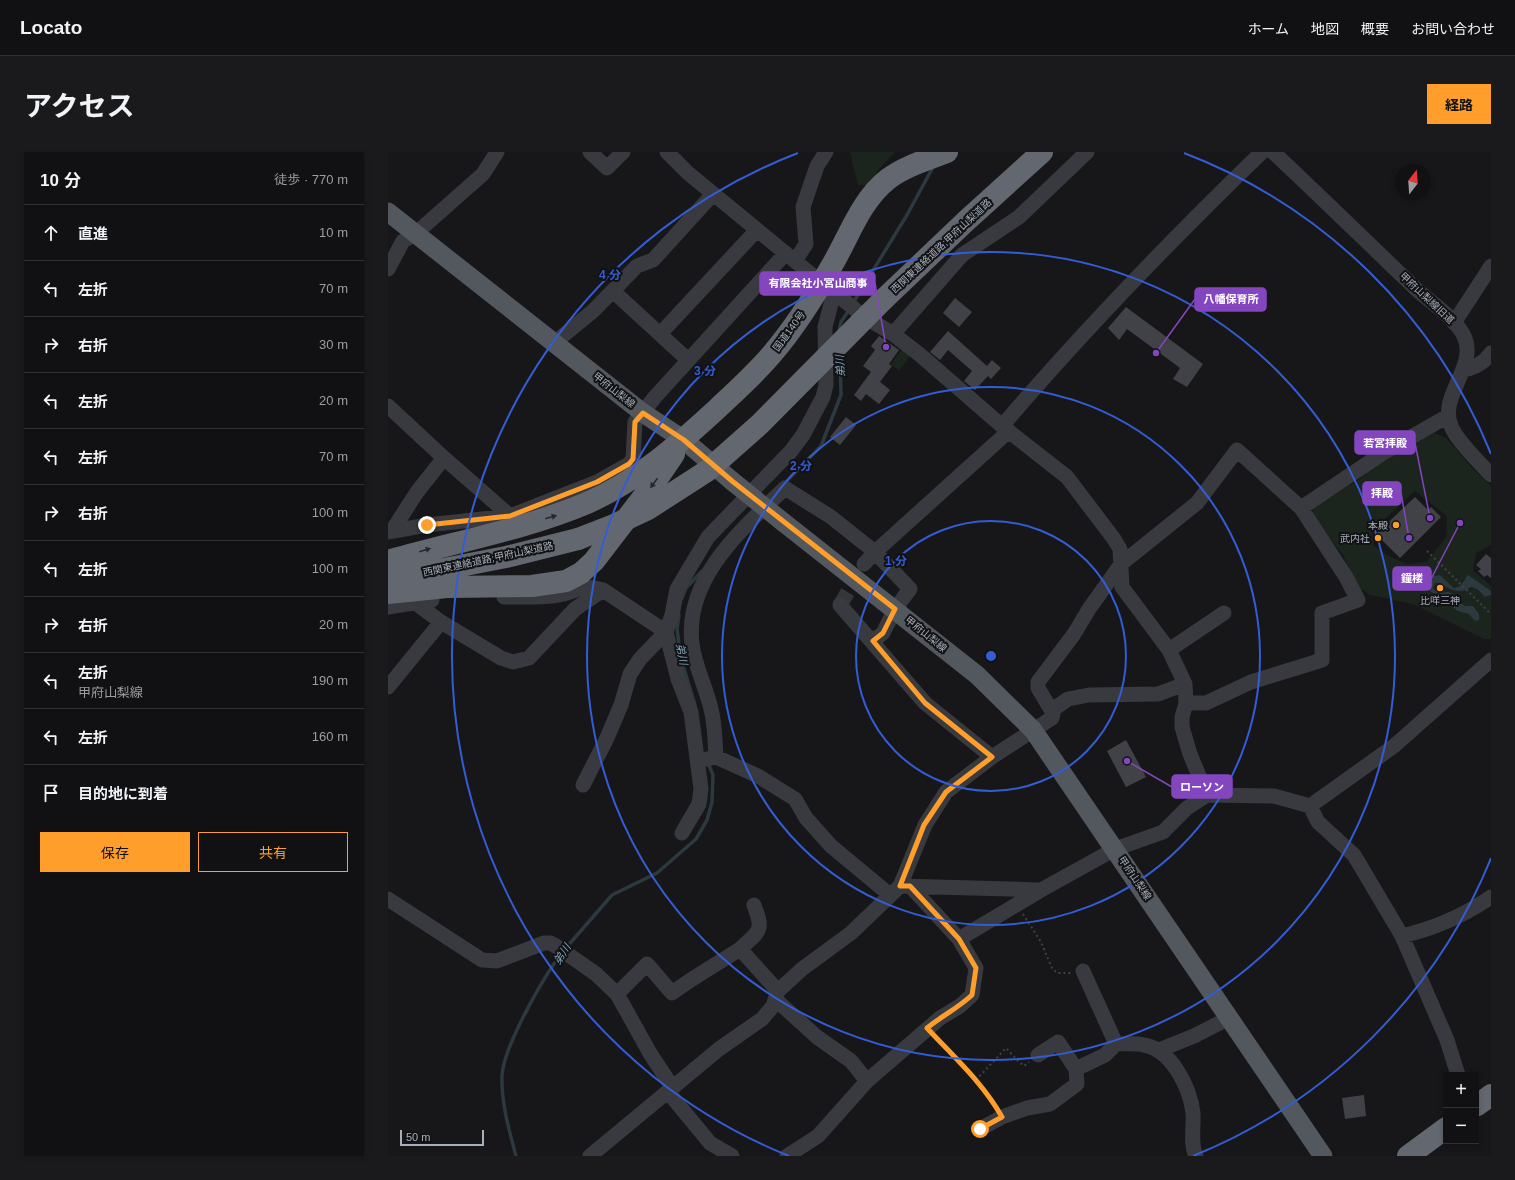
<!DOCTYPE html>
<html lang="ja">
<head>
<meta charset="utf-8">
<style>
  :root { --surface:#111114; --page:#1a1a1d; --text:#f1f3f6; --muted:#9c9da0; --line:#303134; --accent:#ff9e2a }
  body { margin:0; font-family:Arial,"Noto Sans JP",sans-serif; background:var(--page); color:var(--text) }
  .controls { position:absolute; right:12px; bottom:12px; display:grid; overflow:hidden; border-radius:0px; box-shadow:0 2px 6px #0003 }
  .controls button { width:36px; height:36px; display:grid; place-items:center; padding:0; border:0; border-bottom:1px solid var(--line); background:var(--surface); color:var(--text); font:20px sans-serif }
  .compass { position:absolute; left:1007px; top:12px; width:36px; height:36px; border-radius:50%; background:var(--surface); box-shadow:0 2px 6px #0003; rotate:17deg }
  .scale { position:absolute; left:12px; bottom:10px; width:84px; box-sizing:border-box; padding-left:4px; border:2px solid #a8b0bb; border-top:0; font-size:11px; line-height:14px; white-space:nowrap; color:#a8b0bb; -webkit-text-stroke:3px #121215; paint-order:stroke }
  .stop { position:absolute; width:12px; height:12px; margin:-9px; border:3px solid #ff9e2a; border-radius:50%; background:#fff }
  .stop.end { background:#ff9e2a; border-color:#fff; box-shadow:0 1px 4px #0008 }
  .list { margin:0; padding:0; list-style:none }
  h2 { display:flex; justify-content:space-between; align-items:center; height:52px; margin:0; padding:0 16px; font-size:17px }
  h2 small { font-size:13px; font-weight:400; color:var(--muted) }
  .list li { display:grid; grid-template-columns:26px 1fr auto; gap:12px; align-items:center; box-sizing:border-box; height:56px; padding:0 16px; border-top:1px solid var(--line) }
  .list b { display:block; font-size:15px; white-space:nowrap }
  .list p { margin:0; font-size:13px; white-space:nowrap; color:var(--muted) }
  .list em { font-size:13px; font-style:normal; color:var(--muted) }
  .actions { display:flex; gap:8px; padding:12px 16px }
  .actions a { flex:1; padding:9px 0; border:1px solid var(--accent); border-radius:0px; text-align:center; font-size:14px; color:var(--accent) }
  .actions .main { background:var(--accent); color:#111 }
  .icon { flex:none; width:22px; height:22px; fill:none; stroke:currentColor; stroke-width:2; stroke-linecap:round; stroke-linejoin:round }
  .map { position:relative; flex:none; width:1103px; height:1004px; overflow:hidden; border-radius:0px }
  header { display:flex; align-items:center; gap:24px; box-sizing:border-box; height:56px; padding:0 20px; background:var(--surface); border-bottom:1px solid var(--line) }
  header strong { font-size:19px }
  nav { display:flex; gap:22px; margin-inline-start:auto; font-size:14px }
  .intro { display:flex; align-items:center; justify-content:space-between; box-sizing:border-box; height:96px; padding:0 24px }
  h1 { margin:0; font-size:28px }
  .button { padding:10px 18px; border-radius:0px; background:var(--accent); color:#111; font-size:14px; font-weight:700 }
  main { display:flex; gap:24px; padding:0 24px }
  aside { flex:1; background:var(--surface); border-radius:0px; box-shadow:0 2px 6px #0003 }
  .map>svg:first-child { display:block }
  .green { fill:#1c251d; fill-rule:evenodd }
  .water { fill:#2c393f }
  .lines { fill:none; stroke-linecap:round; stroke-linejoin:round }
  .stream { stroke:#2c393f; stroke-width:3.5 }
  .building { fill:#414247 }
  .minor-tunnel { stroke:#34363a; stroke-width:15; stroke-dasharray:15 8; stroke-linecap:butt }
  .path { stroke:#3e4146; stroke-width:2; stroke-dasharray:2 3; stroke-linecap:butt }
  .minor { stroke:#383a3f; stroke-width:15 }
  .major { stroke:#53575e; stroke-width:19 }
  .highway { stroke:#636870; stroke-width:22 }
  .major-bridge { stroke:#53575e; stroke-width:19 }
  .highway-bridge { stroke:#636870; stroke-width:22 }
  .oneway { fill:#26282c }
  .route { stroke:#ff9e2a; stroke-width:5 }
  .ring { fill:none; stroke:#325dd4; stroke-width:2 }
  .poi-dot { fill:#ff9e2a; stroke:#121215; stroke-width:1.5 }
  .labels { text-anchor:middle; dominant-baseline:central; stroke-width:4; stroke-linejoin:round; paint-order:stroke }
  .street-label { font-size:10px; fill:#a8b0bb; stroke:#121215 }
  .poi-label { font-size:10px; fill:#a8b0bb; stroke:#121215; text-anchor:end }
  .water-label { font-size:11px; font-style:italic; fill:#7ca4b9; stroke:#121215 }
  .centre { fill:#325dd4; stroke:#121215; stroke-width:2 }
  .ring-label { font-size:12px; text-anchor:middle; font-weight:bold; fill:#325dd4; stroke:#121215; stroke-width:4; stroke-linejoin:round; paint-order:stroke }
  .leader { fill:none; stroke:#8446be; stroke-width:1.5 }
  .callout-dot { fill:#8446be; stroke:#121215; stroke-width:1.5 }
  .callout { fill:#8446be; stroke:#8446be; stroke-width:1.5 }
  .callout-label { font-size:11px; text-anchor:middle; font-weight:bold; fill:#fff }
</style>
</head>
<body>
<header>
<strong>Locato</strong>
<nav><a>ホーム</a><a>地図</a><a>概要</a><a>お問い合わせ</a></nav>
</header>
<div class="intro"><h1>アクセス</h1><a class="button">経路</a></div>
<main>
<aside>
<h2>10 分<small>徒歩 · 770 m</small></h2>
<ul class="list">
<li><svg class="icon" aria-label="ahead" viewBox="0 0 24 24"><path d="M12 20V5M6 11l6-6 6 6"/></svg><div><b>直進</b></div><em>10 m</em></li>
<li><svg class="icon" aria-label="left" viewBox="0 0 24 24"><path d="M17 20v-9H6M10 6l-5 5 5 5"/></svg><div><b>左折</b></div><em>70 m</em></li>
<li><svg class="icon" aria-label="right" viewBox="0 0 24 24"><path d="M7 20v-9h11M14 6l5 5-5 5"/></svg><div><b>右折</b></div><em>30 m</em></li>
<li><svg class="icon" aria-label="left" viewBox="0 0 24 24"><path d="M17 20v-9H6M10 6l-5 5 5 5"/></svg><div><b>左折</b></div><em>20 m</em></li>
<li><svg class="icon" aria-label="left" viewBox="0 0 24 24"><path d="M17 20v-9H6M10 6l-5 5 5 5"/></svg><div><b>左折</b></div><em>70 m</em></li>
<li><svg class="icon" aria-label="right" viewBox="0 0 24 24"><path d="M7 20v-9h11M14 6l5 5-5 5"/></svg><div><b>右折</b></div><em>100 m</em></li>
<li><svg class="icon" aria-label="left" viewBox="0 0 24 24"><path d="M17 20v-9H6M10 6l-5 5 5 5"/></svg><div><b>左折</b></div><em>100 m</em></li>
<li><svg class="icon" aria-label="right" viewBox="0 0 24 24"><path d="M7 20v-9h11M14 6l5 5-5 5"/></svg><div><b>右折</b></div><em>20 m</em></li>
<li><svg class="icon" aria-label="left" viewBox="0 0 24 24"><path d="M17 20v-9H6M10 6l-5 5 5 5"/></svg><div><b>左折</b><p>甲府山梨線</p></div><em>190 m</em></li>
<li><svg class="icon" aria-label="left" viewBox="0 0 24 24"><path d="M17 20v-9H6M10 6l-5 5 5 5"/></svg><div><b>左折</b></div><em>160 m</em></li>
<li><svg class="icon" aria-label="arrive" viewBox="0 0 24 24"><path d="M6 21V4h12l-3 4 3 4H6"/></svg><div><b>目的地に到着</b></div></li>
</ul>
<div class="actions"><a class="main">保存</a><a>共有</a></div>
</aside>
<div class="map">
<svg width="1103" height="1004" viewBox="0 0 1103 1004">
  <rect width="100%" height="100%" fill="#17171a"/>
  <!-- green -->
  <path class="green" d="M462,0H507L490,18L483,34L470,33Z
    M515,196L523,203L511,219L503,212Z
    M1047,281L1058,286L1084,316L1103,334V393L1088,401L1085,418L1103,434V439L1086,429L1085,426L1076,427L1072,434L1066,436L1052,423L1045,424L1044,442C1056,450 1068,458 1081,462C1073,447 1069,439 1050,441L1045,436L1047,431H1052C1062,438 1072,443 1083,435L1089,437L1097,445L1103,443V487H1096L1025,452L982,443L969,434L955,403L928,369L924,356L969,329L1006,298ZM1027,339L1059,364L1058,385L1039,410L1019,412L999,403L985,393L984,379Z"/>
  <!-- water -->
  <path class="water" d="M1052,423L1066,436L1072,434L1080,423L1103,439V443L1097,445L1089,437L1083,435C1072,443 1062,438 1052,431H1047L1045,436L1050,441L1060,440L1071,444L1072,450L1077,454H1085L1091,462V468L1087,469L1081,462L1070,459L1039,437L1041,429L1045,424Z"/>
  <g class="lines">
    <!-- stream -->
    <path class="stream" d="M465,151L519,63L545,15
      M451,179L453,170L461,158
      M396,332L433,294L453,243L452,203
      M294,446L298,436L314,419
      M291,463L289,477L293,507L307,553
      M177,797L224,743L269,721L308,687L319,668L324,650L325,623L320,611
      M128,1004C121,978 113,950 114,923C116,894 155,826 173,802"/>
  </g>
  <!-- building -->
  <path class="building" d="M567,146L584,160L571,175L555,161Z
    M738,155L815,212L799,235L785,227L792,216L739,177L731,188L720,176Z
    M560,179L599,214L604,208L613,216L603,227L600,224L587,238L576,229L584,219L560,198L552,208L542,200Z
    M491,184L511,198L501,212L504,214L492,230L502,238L491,252L478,242L473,249L466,243L483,220L475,214L487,198L483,194Z
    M458,265L468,273L452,293L442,285Z
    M1027,345L1040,358L1043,355L1053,365L1012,406L988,382Z
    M1098,402L1103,406V426L1099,423L1096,425L1090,419L1093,417L1088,413Z
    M738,588L758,625L738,635L719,599Z
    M976,943L978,964L957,967L954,946Z"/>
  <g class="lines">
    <!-- minor-tunnel -->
    <path class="minor-tunnel" d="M452,453L473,418"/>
    <!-- path -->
    <path class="path" d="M1039,399L1103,462
      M635,762L653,790L664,816L669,821H684
      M548,886L588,928L608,953
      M588,928L618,896L631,910L636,914L641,910"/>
    <!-- minor -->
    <path class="minor" d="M202,0L219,16L235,0
      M279,0L300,21L424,123
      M885,0C933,45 980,91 1027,136C1042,150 1065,164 1075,182C1092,213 1050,243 1063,274C1068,288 1092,311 1103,323
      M407,109L418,92L415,55L429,14L438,0
      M0,117L15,89L26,83L95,22L109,0
      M442,137L474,163L505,182L531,202L614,274L679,325L726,387L732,397L734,435L781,498L797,532L798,551L794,565V575L802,602L819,643
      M225,139L300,208
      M1066,171L1103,114
      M272,182L368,79
      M505,182L574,103L631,65L699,0
      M166,191L205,159L249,114L265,108L325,42
      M1075,218C1087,216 1096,211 1103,201
      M0,254L56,306L122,364L209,330L241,312L245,307L247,270L267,245L397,102
      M614,274C696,178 783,88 874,0
      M4,379L29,340L56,306
      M0,380L39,373L122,364
      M476,412L487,400L621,279
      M116,445C134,445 152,446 170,443C190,440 192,431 215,438L278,480L290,527L303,560L313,637L311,652L294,681
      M25,449L53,470L113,506L125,510L141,506L187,457L215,438
      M452,453L537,551L604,605
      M0,455L44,448
      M781,498L836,461
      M0,535L53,470
      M798,551H818L863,530L934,508V461L970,448L958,425L913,356L995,301L1060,264
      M664,558L680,547L701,543L770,542L797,532
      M328,605C327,590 327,572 323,557C318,535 307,515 304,492C296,426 354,377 397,336L443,365L487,400L522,437L507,457L495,481L485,489
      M319,607L328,605L370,624L407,647L418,666L443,694L502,743
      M195,633L219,586L233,553L242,522L252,507L278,480L284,463L289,437L320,385L403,299L415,283L435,245L438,233L437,175L446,140
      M922,654L1006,594L1103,508
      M512,734L653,738L727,697L775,680L799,656L819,643L886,644L922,654L930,670L966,703L1014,784L1059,888L1070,923
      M0,747L94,808L109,809L156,791H162L168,794L208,822L229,842L263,903L285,936
      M1014,784C1044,777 1077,763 1103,745
      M571,787L653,738
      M352,797C372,778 376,780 366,753
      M695,819L728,892
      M229,842L259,812L284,841C306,825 329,812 352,797L390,839
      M387,847L429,885L463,909L479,929
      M771,898L806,884L841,866
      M650,903L670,890L688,917
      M280,940L322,991L344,1004
      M592,977L614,965L639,956L662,952L689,932L688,917L717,903L728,892C737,892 747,891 756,893C784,898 802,936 805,961C806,974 802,993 808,1004
      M202,1004L331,897L374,867L385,854L390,839L414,817L463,781L512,734L537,673L558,640L604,605L664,566L665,561L650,536V530L686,482L701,457L733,412L809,351L849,298L913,356
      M399,1004L430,984L479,929L552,866L572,854L584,843L588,816L571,787L522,734"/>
    <!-- major -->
    <path class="major" d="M0,60L255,261L296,288L344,329
      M395,370L589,523L645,578L935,1004"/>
    <!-- highway -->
    <path class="highway" d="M496,147L578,69L654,0
      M0,409C66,390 135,378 199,351C248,330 291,292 330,256C349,238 368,221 384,202C407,175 426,145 443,115C461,85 472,49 500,27C517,14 539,8 559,0
      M0,428L118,405L190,387
      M0,441L59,435L144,434L178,429L193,421L206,409L269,327L286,302
      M1088,954L1103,943
      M1020,1004L1058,976"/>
    <!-- major-bridge -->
    <path class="major-bridge" d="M344,329L395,370"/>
    <!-- highway-bridge -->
    <path class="highway-bridge" d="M190,387L226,373L260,357L319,319L372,272L496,147"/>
  </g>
  <!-- one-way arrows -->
  <defs><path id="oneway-solid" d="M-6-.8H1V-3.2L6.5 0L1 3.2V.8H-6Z"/></defs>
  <g class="oneway">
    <use href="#oneway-solid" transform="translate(266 331) rotate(127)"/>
    <use href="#oneway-solid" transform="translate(163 365) rotate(-16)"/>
    <use href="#oneway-solid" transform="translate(37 398) rotate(-16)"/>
  </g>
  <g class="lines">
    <!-- route -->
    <path class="route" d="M39,373L122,364L209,330L241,312L245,307L247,270L255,261L296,288L344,329L507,457L495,481L485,489L537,551L604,605L558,640L536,673L512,734H522L571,787L588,816L584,843C570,856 554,864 539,876C566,905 595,931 614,965L592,977"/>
  </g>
  <!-- distance rings -->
  <g class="ring">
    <circle cx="603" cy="504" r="135"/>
    <circle cx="603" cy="504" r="269"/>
    <circle cx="603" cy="504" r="404"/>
    <path d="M1103 706A539 539 0 0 1 805 1004M401 1004A539 539 0 0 1 410 1M796 1A539 539 0 0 1 1103 302"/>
  </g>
  <!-- markers -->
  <g class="poi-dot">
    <circle cx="1008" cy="373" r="4"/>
    <circle cx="990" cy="386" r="4"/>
    <circle cx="1052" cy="436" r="4"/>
  </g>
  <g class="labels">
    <!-- street labels -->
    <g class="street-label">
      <text transform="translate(553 94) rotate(-43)">西関東連絡道路;甲府山梨道路</text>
      <text transform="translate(1039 146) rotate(43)">甲府山梨線旧道</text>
      <text transform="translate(401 179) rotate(-54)">国道140号</text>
      <text transform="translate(226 238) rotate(38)">甲府山梨線</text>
      <text transform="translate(100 407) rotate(-12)">西関東連絡道路;甲府山梨道路</text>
      <text transform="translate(538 482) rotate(39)">甲府山梨線</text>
      <text transform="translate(747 726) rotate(56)">甲府山梨線</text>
    </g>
    <!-- poi labels -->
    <g class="poi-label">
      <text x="1000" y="373">本殿</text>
      <text x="982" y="386">武内社</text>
      <text x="1052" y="448" text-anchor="middle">比咩三神</text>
    </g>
    <!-- water labels -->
    <g class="water-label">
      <text transform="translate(452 214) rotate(-94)">弟川</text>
      <text transform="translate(294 502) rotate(79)">弟川</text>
      <text transform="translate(174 802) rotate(-57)">弟川</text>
    </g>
  </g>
  <circle cx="603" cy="504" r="6" class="centre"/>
  <g class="ring-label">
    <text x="222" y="127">4 分</text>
    <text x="317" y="223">3 分</text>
    <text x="413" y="318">2 分</text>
    <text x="508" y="413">1 分</text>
  </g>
  <!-- callouts -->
  <path class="leader" d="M498 195L487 131M768 201L807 147M1042 366L1027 291M1021 386L1013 341M1072 371L1043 427M739 609L784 635"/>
  <g class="callout-dot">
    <circle cx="498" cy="195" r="4"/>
    <circle cx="768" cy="201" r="4"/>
    <circle cx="1042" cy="366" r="4"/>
    <circle cx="1021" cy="386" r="4"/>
    <circle cx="1072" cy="371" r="4"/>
    <circle cx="739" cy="609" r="4"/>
  </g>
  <g class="callout">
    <rect x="372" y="120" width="115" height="23" rx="4"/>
    <rect x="807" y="136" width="71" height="23" rx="4"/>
    <rect x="967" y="279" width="60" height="23" rx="4"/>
    <rect x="975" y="330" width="38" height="23" rx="4"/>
    <rect x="1005" y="415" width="38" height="23" rx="4"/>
    <rect x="784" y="623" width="60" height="23" rx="4"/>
  </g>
  <g class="callout-label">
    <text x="430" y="135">有限会社小宮山商事</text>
    <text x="843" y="151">八幡保育所</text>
    <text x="997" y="295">若宮拝殿</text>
    <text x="994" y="345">拝殿</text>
    <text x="1024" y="430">鐘楼</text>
    <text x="814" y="639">ローソン</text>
  </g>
</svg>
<div class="controls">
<button>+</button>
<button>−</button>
</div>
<svg class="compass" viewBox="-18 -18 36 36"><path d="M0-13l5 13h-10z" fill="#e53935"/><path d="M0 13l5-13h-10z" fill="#9c9da0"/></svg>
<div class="scale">50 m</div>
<div class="stop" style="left:592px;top:977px"></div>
<div class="stop end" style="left:39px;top:373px"></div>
</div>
</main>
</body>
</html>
